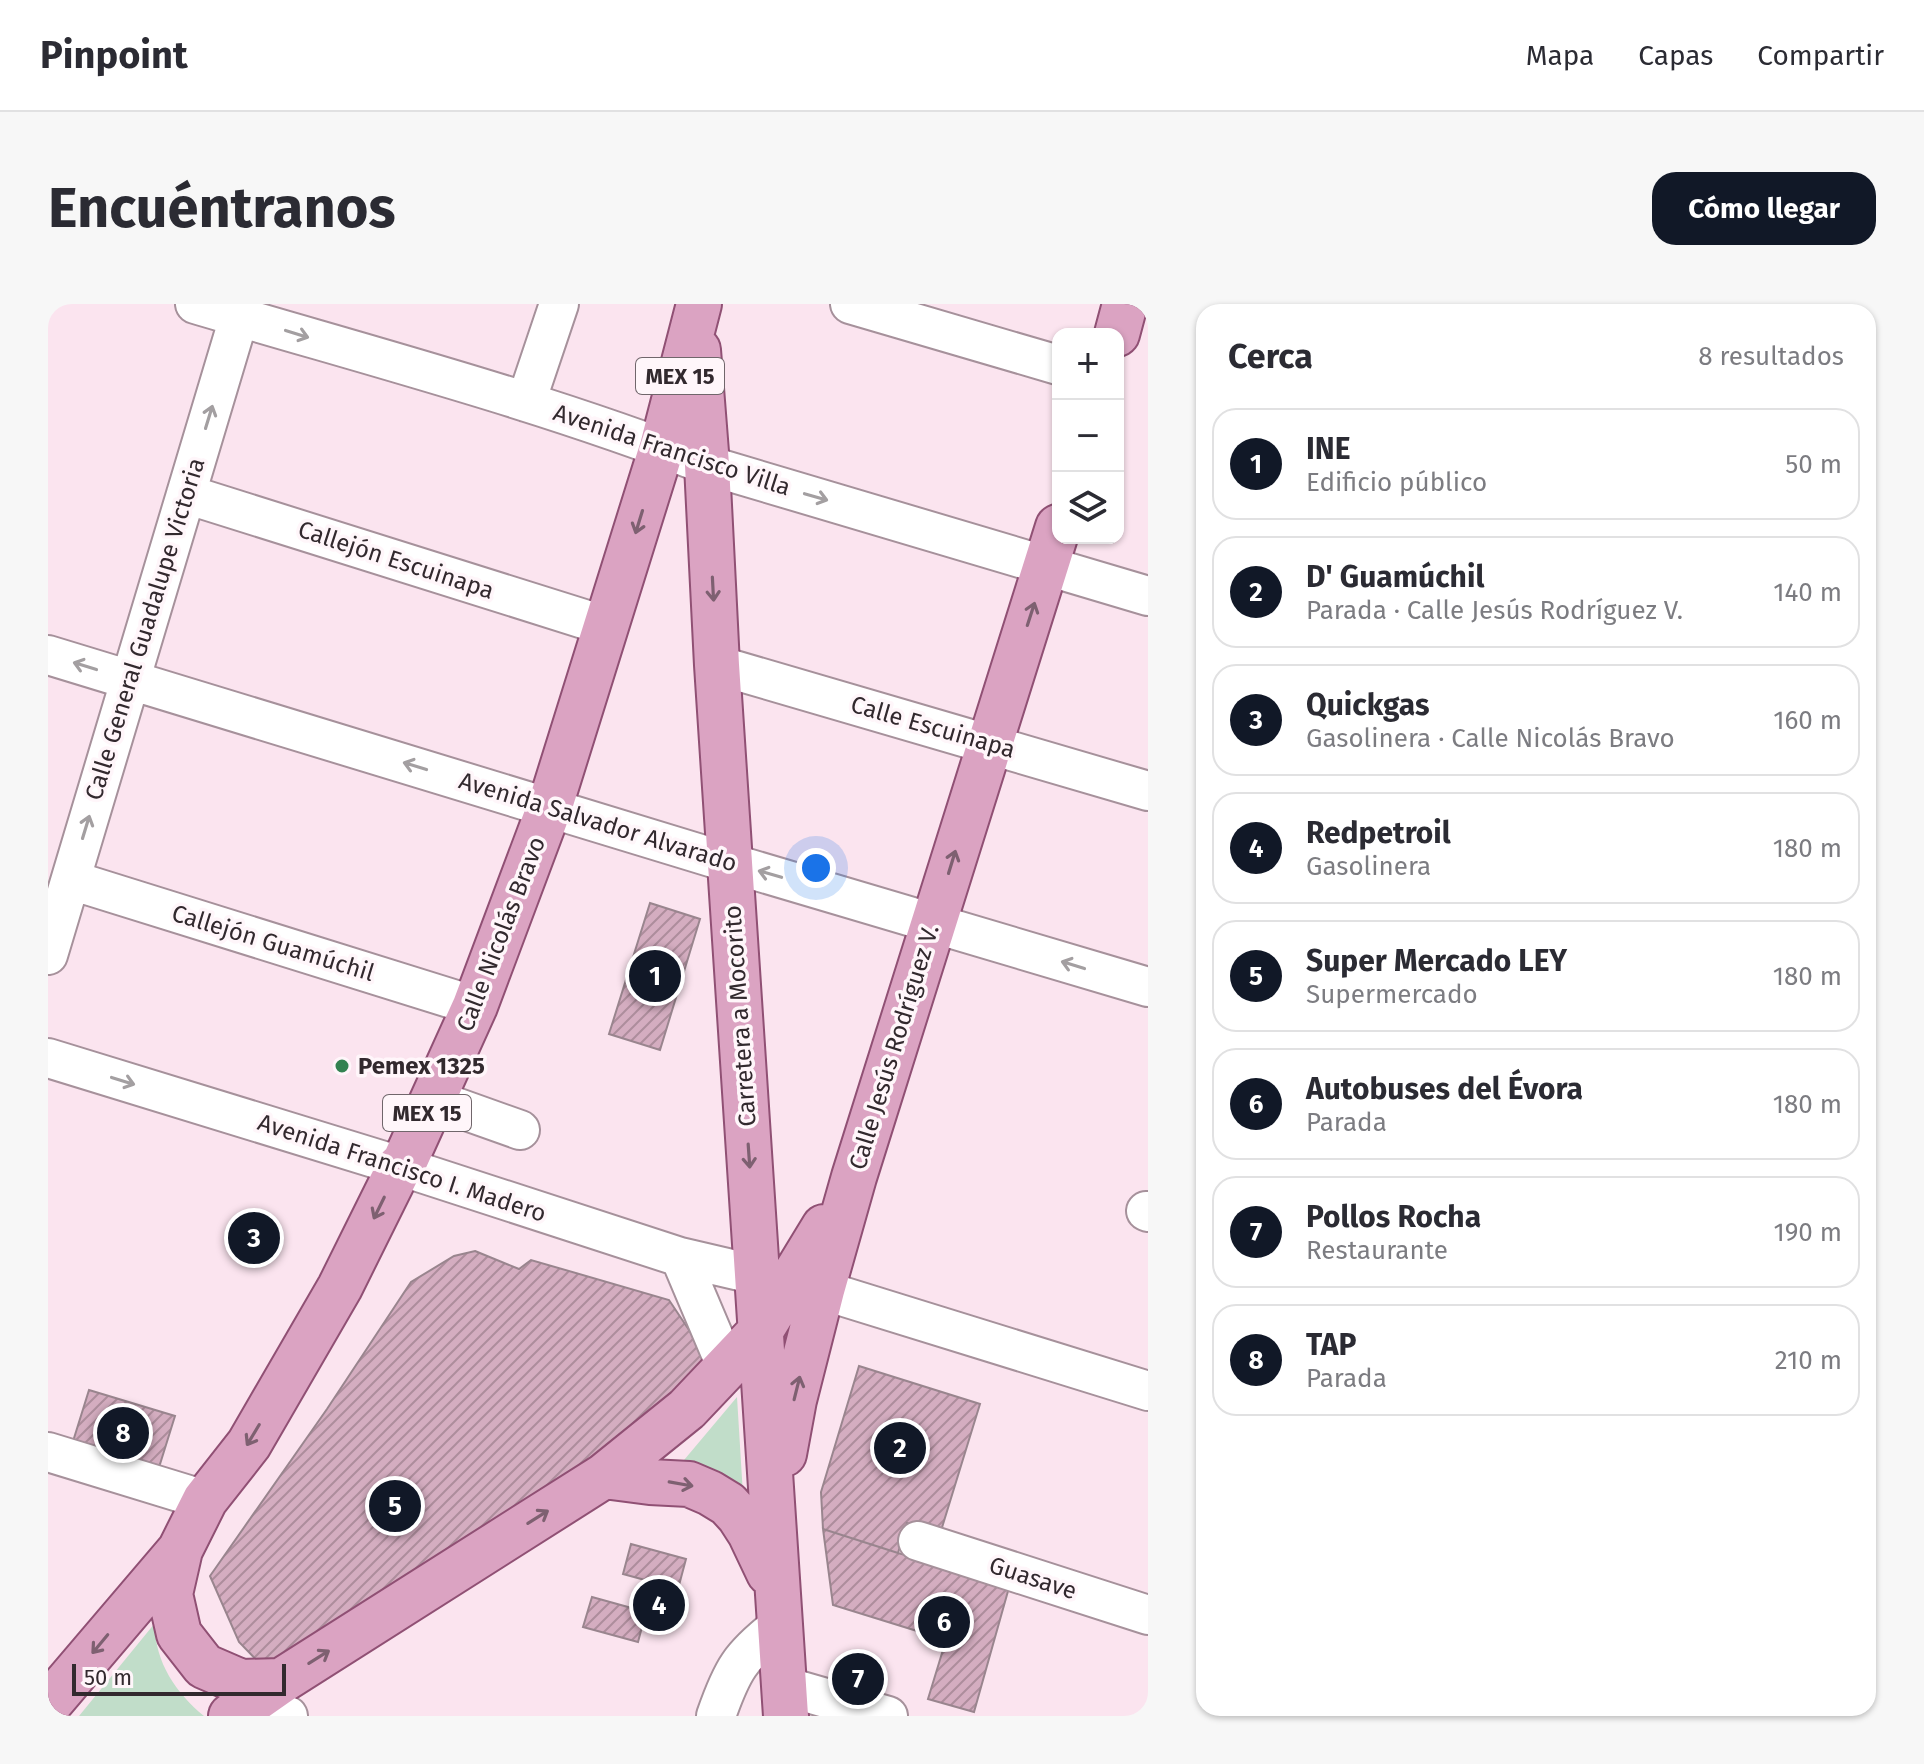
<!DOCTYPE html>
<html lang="es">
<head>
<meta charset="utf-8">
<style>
  :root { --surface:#fff; --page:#f7f7f7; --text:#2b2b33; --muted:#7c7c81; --line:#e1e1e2; --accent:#111827 }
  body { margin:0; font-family:"Fira Sans",sans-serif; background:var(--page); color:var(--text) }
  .controls { position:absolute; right:24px; top:24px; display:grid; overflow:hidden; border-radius:16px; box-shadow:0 2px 6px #0004 }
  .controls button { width:72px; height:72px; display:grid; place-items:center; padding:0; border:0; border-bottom:2px solid var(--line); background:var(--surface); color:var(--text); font:40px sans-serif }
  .scale { position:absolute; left:24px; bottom:20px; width:214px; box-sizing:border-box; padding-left:8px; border:4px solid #32292e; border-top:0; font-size:22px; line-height:28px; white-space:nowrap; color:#32292e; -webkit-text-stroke:6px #fff6fa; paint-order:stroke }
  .you { position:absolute; left:768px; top:564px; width:28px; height:28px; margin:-20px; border:6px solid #fff; border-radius:50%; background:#1a73e8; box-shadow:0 0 0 12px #1a73e833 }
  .badge { display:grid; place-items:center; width:52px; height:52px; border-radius:50%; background:var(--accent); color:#fff; font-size:26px; font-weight:700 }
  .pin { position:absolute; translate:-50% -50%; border:4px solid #fff; box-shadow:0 2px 8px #0006 }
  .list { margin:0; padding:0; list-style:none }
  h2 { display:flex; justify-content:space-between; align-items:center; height:104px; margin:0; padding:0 32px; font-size:34px }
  h2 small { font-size:26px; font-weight:400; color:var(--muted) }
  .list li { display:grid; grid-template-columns:52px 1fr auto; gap:24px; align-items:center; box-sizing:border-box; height:112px; margin:0 16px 16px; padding:0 16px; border:2px solid var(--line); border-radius:24px }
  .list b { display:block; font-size:30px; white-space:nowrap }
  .list p { margin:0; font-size:26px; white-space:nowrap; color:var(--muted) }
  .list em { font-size:26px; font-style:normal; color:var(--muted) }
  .icon { flex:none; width:44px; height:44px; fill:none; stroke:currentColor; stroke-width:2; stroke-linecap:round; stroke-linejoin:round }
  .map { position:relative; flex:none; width:1100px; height:1412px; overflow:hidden; border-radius:24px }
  header { display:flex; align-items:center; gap:48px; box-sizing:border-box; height:112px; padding:0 40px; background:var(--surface); border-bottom:2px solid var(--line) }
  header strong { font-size:38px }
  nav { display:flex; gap:44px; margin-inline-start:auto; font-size:28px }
  .intro { display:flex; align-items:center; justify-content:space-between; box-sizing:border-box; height:192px; padding:0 48px }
  h1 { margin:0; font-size:56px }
  .button { padding:20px 36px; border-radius:24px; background:var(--accent); color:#fff; font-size:28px; font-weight:700 }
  main { display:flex; gap:48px; padding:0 48px }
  aside { flex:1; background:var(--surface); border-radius:24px; box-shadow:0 2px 6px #0004 }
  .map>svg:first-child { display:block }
  .green { fill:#c1ddc9 }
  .building { fill:url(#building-hatch); stroke:#99858e; stroke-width:2 }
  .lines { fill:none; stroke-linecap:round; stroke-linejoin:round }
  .minor-casing { stroke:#a6919b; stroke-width:42 }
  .major-casing { stroke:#905074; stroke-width:48 }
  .minor { stroke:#fff; stroke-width:38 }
  .major { stroke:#dba3c2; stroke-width:44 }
  .oneway { stroke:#a39fa1 }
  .oneway2 { stroke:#7e6071 }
  .poi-dot { fill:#338251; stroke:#fff6fa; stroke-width:3 }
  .labels { text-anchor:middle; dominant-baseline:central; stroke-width:7; stroke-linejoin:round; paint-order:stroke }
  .shield { fill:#fff6fa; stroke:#70666b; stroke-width:2 }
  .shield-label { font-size:22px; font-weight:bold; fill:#32292e }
  .street-label { font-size:24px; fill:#32292e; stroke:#fff6fa }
  .poi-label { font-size:24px; font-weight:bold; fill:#32292e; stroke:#fff6fa; text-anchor:start }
</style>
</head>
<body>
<header>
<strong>Pinpoint</strong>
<nav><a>Mapa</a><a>Capas</a><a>Compartir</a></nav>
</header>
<div class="intro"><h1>Encuéntranos</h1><a class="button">Cómo llegar</a></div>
<main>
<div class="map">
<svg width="1100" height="1412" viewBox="0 0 1100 1412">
  <defs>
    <pattern id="building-hatch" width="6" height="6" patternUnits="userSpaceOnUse" patternTransform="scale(2)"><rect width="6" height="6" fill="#d4adc0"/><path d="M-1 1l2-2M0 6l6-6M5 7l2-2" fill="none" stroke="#ad8d9c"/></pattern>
  </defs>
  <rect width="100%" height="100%" fill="#fbe4ef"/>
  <!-- green -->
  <path class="green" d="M689,1093L695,1191L631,1162Z
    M107,1319C106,1357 128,1389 156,1412H31Z"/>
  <!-- building -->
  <path class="building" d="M602,599L652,615L612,746L561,730Z
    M427,947L471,965L483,956L621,996L659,1053L591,1133L223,1371L191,1338L162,1272L279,1105L363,978L406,952Z
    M811,1062L932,1100L892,1230L859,1219L850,1249L775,1225L773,1188Z
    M41,1086L127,1112L108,1173L22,1147Z
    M775,1225L850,1249L962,1280L926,1408L880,1395L898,1336L785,1301Z
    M583,1240L638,1255L630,1285L575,1270Z
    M544,1293L598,1308L590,1338L535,1323Z"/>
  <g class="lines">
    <!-- minor casing -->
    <g class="minor-casing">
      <path id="minor" d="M147,0C318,51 492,96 659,161L1100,292
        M802,0L1010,61
        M478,98L511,0
        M138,190L558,322
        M0,351L682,559L1100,683
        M669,361L1100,487
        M23,576L427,702
        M0,651L195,0
        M0,754L352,862L632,953L709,971
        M385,795L472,826
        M1098,907L1100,908
        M632,953L679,1064
        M774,986L1100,1087
        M0,1148L157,1196
        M870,1237L1100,1311
        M736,1382L840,1412
        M200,1412L203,1399L240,1412
        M668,1412C684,1366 692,1352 731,1322"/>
    </g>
    <!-- major casing -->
    <g class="major-casing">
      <path id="major" d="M1069,30L1077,0
        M650,46L659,161L669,361L738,1412
        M736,1150L746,1096L774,986L806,873L1010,223
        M556,1172L602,1178L641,1180L662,1189L680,1200L691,1212L702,1229L721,1269
        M132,1246L122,1290L131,1330L156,1362L193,1378L233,1377
        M0,1401L132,1246L157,1196L201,1140L292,983L352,862L356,859L427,702L502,502L614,143L651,0
        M183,1412L233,1377L556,1172L639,1105L712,1028L776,923"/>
    </g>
    <!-- minor -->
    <use href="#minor" class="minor"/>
    <!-- major -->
    <use href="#major" class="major"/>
  </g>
  <!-- one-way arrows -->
  <defs><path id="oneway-shaft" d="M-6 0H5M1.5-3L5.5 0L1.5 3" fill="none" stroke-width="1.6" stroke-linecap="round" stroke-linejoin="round" transform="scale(2)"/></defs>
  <g class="oneway">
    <use href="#oneway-shaft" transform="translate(249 30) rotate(17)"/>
    <use href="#oneway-shaft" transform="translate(161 113) rotate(-73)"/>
    <use href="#oneway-shaft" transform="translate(768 193) rotate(16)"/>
    <use href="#oneway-shaft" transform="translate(37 362) rotate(-163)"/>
    <use href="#oneway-shaft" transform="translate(367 462) rotate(-163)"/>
    <use href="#oneway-shaft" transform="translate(38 523) rotate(-73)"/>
    <use href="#oneway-shaft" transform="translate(722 570) rotate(-164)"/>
    <use href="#oneway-shaft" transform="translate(1025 661) rotate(-163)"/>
    <use href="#oneway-shaft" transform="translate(75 777) rotate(17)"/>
  </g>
  <g class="oneway2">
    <use href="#oneway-shaft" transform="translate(591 218) rotate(107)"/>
    <use href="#oneway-shaft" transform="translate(665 285) rotate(87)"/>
    <use href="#oneway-shaft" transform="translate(983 310) rotate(-72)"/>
    <use href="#oneway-shaft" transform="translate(904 558) rotate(-73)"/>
    <use href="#oneway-shaft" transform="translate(701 852) rotate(86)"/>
    <use href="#oneway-shaft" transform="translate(331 904) rotate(116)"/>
    <use href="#oneway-shaft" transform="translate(749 1084) rotate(-76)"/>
    <use href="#oneway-shaft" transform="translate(205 1131) rotate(121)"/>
    <use href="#oneway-shaft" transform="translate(633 1180) rotate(10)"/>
    <use href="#oneway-shaft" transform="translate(490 1213) rotate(-32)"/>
    <use href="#oneway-shaft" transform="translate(52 1340) rotate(130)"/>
    <use href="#oneway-shaft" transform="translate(271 1353) rotate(-32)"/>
  </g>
  <!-- markers -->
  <circle class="poi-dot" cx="294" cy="762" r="8"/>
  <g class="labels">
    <!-- shield labels -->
    <g class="shield">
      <rect x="588" y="54" width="88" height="36" rx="6"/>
      <rect x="335" y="791" width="88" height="36" rx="6"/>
    </g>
    <g class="shield-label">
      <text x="632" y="72">MEX 15</text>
      <text x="379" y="809">MEX 15</text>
    </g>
    <!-- street labels -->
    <g class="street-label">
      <text transform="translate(624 146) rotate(18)">Avenida Francisco Villa</text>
      <text transform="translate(348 256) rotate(18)">Callejón Escuinapa</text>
      <text transform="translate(97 325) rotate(-73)">Calle General Guadalupe Victoria</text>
      <text transform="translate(885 423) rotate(16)">Calle Escuinapa</text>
      <text transform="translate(550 518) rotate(17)">Avenida Salvador Alvarado</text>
      <text transform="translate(453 630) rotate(-69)">Calle Nicolás Bravo</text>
      <text transform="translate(225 639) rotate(17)">Callejón Guamúchil</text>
      <text transform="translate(692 712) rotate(-94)">Carretera a Mocorito</text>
      <text transform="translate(846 743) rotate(-73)">Calle Jesús Rodríguez V.</text>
      <text transform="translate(354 864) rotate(18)">Avenida Francisco I. Madero</text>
      <text transform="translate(985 1274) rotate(18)">Guasave</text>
    </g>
    <!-- poi labels -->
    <g class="poi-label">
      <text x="310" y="762">Pemex 1325</text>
    </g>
  </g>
</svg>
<div class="controls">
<button>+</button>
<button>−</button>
<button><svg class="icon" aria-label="layers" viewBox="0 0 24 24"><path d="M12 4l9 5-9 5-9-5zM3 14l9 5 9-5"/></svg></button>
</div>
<div class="scale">50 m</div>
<div class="you"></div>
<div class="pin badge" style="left:607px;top:672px">1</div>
<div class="pin badge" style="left:852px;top:1144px">2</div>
<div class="pin badge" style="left:206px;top:934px">3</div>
<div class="pin badge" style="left:611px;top:1301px">4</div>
<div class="pin badge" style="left:347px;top:1202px">5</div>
<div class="pin badge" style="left:896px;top:1318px">6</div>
<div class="pin badge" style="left:810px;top:1375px">7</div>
<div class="pin badge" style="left:75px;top:1129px">8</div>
</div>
<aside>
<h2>Cerca<small>8 resultados</small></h2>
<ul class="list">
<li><span class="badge">1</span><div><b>INE</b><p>Edificio público</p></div><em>50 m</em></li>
<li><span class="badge">2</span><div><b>D' Guamúchil</b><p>Parada · Calle Jesús Rodríguez V.</p></div><em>140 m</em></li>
<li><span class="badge">3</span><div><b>Quickgas</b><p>Gasolinera · Calle Nicolás Bravo</p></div><em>160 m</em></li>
<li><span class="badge">4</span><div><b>Redpetroil</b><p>Gasolinera</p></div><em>180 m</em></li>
<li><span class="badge">5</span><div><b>Super Mercado LEY</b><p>Supermercado</p></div><em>180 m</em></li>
<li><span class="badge">6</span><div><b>Autobuses del Évora</b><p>Parada</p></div><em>180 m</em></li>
<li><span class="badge">7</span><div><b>Pollos Rocha</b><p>Restaurante</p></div><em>190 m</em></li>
<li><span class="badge">8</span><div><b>TAP</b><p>Parada</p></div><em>210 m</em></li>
</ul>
</aside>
</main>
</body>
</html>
